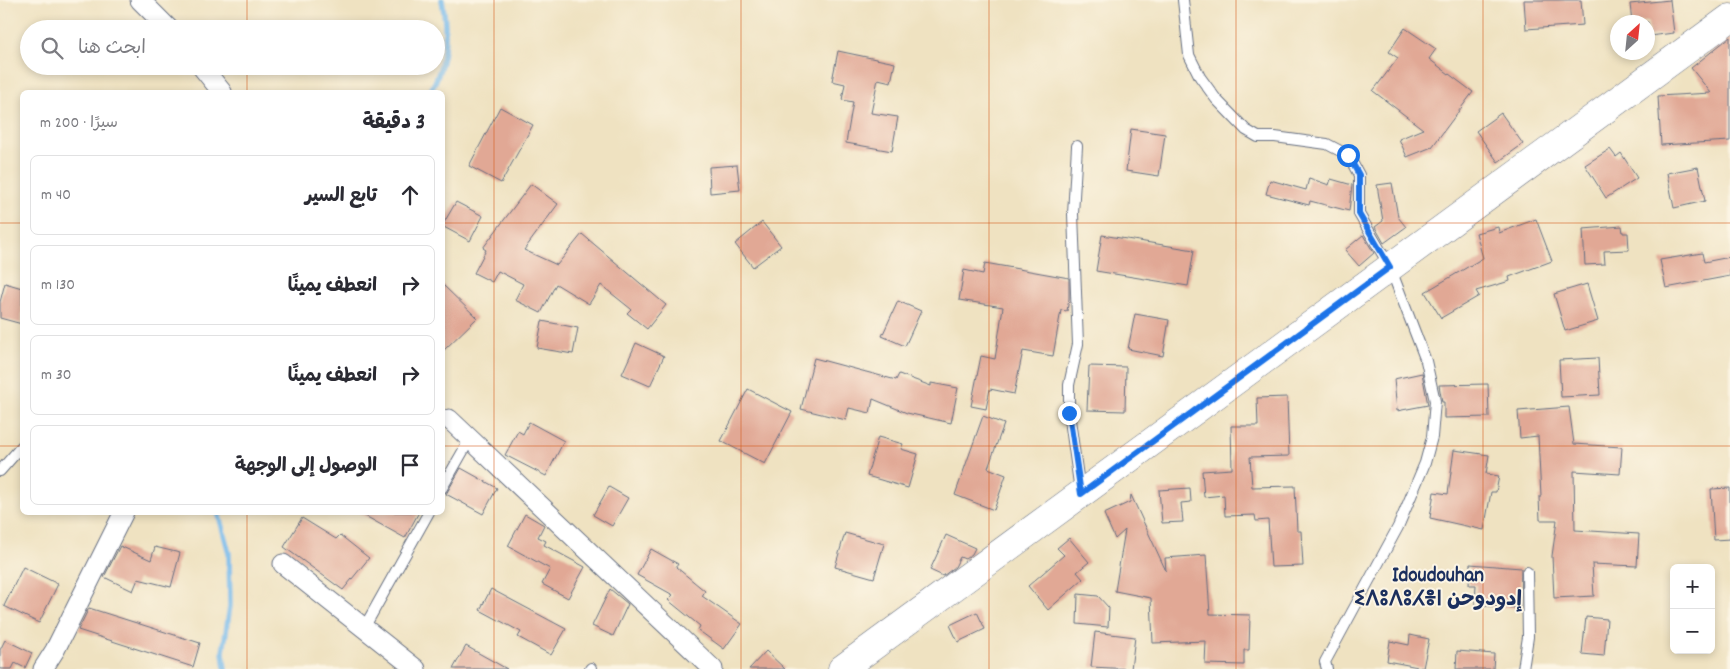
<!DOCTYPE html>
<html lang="ar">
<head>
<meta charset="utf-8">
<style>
  :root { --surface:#fff; --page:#f2f2f3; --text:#2b2b33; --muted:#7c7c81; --line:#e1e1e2 }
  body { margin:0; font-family:Dekko,"Playpen Sans Arabic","Noto Sans Tifinagh",sans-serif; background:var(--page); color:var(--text); direction:rtl }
  .controls { position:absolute; right:15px; bottom:15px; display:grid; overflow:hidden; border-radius:8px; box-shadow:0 2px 8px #0003 }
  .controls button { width:45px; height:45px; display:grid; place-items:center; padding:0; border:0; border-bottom:1px solid var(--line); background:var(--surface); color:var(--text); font:25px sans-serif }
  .compass { position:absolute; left:1610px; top:15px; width:45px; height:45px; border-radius:50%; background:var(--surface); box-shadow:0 2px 8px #0003; rotate:27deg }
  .stop { position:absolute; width:15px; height:15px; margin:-11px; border:4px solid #1a73e8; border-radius:50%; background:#fff }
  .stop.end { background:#1a73e8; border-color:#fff; box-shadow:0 1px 5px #0008 }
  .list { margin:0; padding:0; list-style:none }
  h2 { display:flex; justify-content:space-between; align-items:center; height:65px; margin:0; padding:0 20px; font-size:21px }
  h2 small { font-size:16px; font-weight:400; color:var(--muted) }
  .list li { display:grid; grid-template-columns:32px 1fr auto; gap:15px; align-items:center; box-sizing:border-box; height:80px; margin:0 10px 10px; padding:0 10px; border:1px solid var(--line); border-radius:8px }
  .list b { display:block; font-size:19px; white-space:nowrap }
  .list em { font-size:16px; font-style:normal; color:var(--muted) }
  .icon { flex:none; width:28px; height:28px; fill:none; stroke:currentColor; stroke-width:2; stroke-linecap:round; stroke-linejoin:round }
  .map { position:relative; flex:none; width:1730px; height:669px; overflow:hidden; direction:ltr }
  .search { position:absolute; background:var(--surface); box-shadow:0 2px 8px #0003; left:20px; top:20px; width:425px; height:55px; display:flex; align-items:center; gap:12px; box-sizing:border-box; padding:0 18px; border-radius:28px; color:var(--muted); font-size:19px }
  .panel { position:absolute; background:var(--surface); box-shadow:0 2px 8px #0003; left:20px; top:90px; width:425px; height:425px; border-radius:8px; direction:rtl }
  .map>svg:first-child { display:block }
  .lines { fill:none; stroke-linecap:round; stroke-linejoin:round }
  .stream { stroke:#76baec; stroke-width:5.5 }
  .building { fill:#e1a895 }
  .lane-casing { stroke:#656e81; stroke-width:12 }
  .street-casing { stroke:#656e81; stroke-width:21 }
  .secondary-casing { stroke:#656e81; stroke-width:29 }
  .lane { stroke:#fff; stroke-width:10 }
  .street { stroke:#fff; stroke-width:19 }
  .secondary { stroke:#fff; stroke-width:28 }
  .route { stroke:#1a73e8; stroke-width:6 }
  .grid { fill:none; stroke:#d45514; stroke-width:1; stroke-opacity:0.55 }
  .labels { text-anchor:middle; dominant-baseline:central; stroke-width:4; stroke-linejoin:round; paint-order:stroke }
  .quarter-label { font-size:21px; font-weight:bold; fill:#1b2f5e; stroke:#fcf5e5 }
</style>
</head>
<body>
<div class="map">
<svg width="1730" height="669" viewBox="0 0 1730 669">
  <rect width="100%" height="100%" fill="#fcf5e5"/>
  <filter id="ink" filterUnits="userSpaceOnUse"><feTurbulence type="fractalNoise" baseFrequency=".02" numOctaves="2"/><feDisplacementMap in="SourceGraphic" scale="10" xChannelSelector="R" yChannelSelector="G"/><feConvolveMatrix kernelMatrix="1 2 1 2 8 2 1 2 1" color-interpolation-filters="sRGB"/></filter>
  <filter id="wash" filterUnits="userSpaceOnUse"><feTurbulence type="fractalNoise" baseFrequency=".0096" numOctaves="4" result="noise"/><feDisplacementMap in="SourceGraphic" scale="20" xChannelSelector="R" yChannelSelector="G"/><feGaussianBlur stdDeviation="1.12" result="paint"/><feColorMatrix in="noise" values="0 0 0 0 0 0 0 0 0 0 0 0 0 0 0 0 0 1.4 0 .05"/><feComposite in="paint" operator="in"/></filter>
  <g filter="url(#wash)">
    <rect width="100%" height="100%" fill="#efe2c1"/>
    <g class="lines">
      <!-- stream -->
      <path class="stream" d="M430,92C446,64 448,32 442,0
        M218,512L229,553L230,606L223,652L225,669"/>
    </g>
    <g id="blocks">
      <!-- building -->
      <path class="building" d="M1524,0H1581L1583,25L1526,29Z
        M1670,0L1674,33L1649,36L1648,22H1632L1630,4Z
        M1405,28L1436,49L1429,59L1473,92L1432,147L1407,157L1399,139L1423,129L1373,91L1398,58L1389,52Z
        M1730,37V141L1661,145L1658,96L1711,93L1691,68Z
        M838,51L895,63L891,82L878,79L871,113L898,117L892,151L846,143L853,102L842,100L845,84L832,81Z
        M500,107L533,125L501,183L469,166Z
        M1501,113L1523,144L1498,162L1476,131Z
        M1131,129L1165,134L1159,176L1126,171Z
        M1610,149L1616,157L1621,153L1637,178L1606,198L1585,165Z
        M737,165L740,190L710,193L709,167Z
        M1698,167L1705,201L1674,208L1667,173Z
        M1309,178L1329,185L1331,179L1352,185L1349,211L1310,201L1309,205L1266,194L1270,180L1306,190Z
        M1392,183L1398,217L1406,227L1384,243L1375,227L1383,221L1377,185Z
        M531,184L558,204L524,250L557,265L582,234L666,305L647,329L627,313L631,309L601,285L589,304L556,284L541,313L515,300L523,284L498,271L492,282L474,273L486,250L483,248Z
        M456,202L483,216L470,241L442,226Z
        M1536,219L1552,261L1509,277L1510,281L1476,291L1479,296L1441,318L1425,292L1483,258L1476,233L1498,227L1499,233Z
        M762,222L781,246L753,267L735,244Z
        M1622,226L1623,233H1628L1629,250L1604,251L1605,264L1585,265L1583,229Z
        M1102,235L1194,250L1188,286L1096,271Z
        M1363,235L1374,253L1359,266L1345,250Z
        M1702,253L1704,262L1730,257V276L1666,288L1660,260Z
        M985,263L1069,278V299L1067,311L1061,310L1053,356L1023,351L1014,394L990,389L986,409L971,406L981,356L995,359L1003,307L959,300L964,270L983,274Z
        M5,283L22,288V324L0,318V302Z
        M442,284L477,318L442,352Z
        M1587,284L1598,321L1565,331L1554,294Z
        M898,301L921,311L905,346L882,336Z
        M1135,314L1169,320L1163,356L1128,349Z
        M542,321L578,328L573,354L537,348Z
        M636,343L664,356L650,386L622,374Z
        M814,358L896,380L899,374L931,386V383L958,388L951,423L907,413L873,399L870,413L849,408L846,420L801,409Z
        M1598,358L1600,395L1561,397L1559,360Z
        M1089,366L1126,367L1125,411L1087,410Z
        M1422,373L1428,405L1397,411L1394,379Z
        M1488,384L1489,417L1444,418V402H1442L1439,385Z
        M748,389L792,412L765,464L721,441Z
        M1287,397L1289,456L1250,457L1252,487L1295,486L1297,531H1301L1303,566L1271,567L1268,520L1256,521L1255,515L1225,516L1224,495L1204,497L1202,471L1232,469L1231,426H1258L1257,398Z
        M1569,407L1574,444L1622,447L1620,474L1574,471L1575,530L1639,534L1637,566L1592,564L1594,596L1554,598L1552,556L1557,520H1540L1539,497H1541L1538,436L1520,438L1518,411Z
        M983,416L1004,424L988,468L1006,475L994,510L955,495Z
        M529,422L564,441L546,476L505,455L518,431L523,434Z
        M878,437L903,444L901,449L918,454L908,488L867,476Z
        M1454,450L1489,455L1486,474L1499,476L1496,492H1491L1484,530L1430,518L1434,492L1448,494Z
        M461,468L497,488L483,514L446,494Z
        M609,487L628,498L612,526L593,515Z
        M1190,488L1191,502L1181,503L1183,522L1162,523L1159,490Z
        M1730,488V539L1714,540L1711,489Z
        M1131,495L1166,571L1165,558L1206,555L1210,614L1250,615L1249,650H1244V665L1205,664L1206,641L1153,643L1151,598L1115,591L1125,530L1115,539L1104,514L1130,502Z
        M358,512H419L405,538Z
        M525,514L544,525L538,537L546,541L544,545L585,567L568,598L542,584L550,569L508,546Z
        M302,518L336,539L340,535L369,558L343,590L284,547Z
        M845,533L884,544L874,578L835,567Z
        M946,535L975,548L972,554L965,559L960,557L955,567L943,576L930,570Z
        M1069,538L1089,562L1077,572L1083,579L1048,610L1028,586L1064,555L1057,548Z
        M120,546L151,560L155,547L180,553L171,587L138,579L133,591L104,577Z
        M651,549L678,564L676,567L705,591L702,596L742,624L724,649L698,630L700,626L668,600L673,595L637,575Z
        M1470,564L1521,568L1520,608L1475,605L1476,585H1469Z
        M23,567L58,584L39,623L4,606Z
        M491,589L566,629L551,655L518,637L521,632L480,610Z
        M610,589L628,604L613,636L592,626Z
        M1078,594L1098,596L1109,608L1108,627L1077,624Z
        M89,608L200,643L193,667L78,630Z
        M977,612L985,629L958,642L950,625Z
        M1586,617L1607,619L1604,656L1582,654Z
        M1095,632L1135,637L1131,669L1091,667Z
        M1410,635L1429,639L1423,668L1387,661L1390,641L1409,645Z
        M5,640L32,653L25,668L15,663L12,669H0V650Z
        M466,646L507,669H453Z
        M766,651L785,669H749Z
        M1457,651L1494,654L1493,669H1456Z"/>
    </g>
  </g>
  <g filter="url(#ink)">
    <use href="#blocks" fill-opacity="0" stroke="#656e81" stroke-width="1"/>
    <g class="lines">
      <!-- lane casing -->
      <g class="lane-casing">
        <path id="lane" d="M1183,0L1189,55L1200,77L1216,99L1246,130L1258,137H1275L1327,144L1348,155L1359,175V214L1390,267L1426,361L1435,401L1432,437L1425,463L1398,527L1325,662L1327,669
          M1077,146L1073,214L1078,344L1069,385V413L1080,491
          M0,471L22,446
          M442,488L470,439
          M364,628L429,512
          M590,669L591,668
          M1523,669L1528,637L1527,572"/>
      </g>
      <!-- street casing -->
      <g class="street-casing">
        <path id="street" d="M140,0L169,29
          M201,66L222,92
          M449,419L713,669
          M283,564L416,669
          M43,669L55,650L124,512"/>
      </g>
      <!-- secondary casing -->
      <g class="secondary-casing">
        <path id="secondary" d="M842,669L1730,18"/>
      </g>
      <!-- lane -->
      <use href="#lane" class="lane"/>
      <!-- street -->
      <use href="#street" class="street"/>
      <!-- secondary -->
      <use href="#secondary" class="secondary"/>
    </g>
  </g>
  <g class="lines" filter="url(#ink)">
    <!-- route -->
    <path class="route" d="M1069,413L1081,494L1390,267L1359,214V175L1348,155"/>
  </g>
  <!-- grid -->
  <path class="grid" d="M247,0V29M494,0V669M741,0V669M989,0V669M1236,0V669M1483,0V669M247,66V92M0,223H22M442,223H1730M0,446H22M442,446H1730M247,512V669"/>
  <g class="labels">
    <!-- quarter labels -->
    <g class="quarter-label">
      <text x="1438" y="577">Idoudouhan<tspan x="1438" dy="24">ⵉⴷⵓⴷⵓⵃⴻⵏ إدودوحن</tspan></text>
    </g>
  </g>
</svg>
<div class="controls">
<button>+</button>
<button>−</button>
</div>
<svg class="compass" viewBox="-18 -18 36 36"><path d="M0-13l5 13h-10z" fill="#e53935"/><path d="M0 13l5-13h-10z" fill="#7c7c81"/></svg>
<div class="stop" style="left:1348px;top:155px"></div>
<div class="stop end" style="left:1069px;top:413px"></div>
<div class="search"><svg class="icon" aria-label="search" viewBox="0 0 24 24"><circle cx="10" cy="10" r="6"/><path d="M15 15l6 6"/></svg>ابحث هنا</div>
<section class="panel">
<h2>3 دقيقة<small>سيرًا · 200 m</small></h2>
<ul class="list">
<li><svg class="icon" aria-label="ahead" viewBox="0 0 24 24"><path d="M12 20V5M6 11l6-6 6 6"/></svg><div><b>تابع السير</b></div><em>40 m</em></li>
<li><svg class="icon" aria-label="right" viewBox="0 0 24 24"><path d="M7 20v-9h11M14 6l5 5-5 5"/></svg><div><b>انعطف يمينًا</b></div><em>130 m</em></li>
<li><svg class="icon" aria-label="right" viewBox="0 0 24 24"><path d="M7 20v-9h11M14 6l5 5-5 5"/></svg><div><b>انعطف يمينًا</b></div><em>30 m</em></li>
<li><svg class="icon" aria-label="arrive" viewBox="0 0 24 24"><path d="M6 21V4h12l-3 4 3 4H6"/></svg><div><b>الوصول إلى الوجهة</b></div></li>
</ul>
</section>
</div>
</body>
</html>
